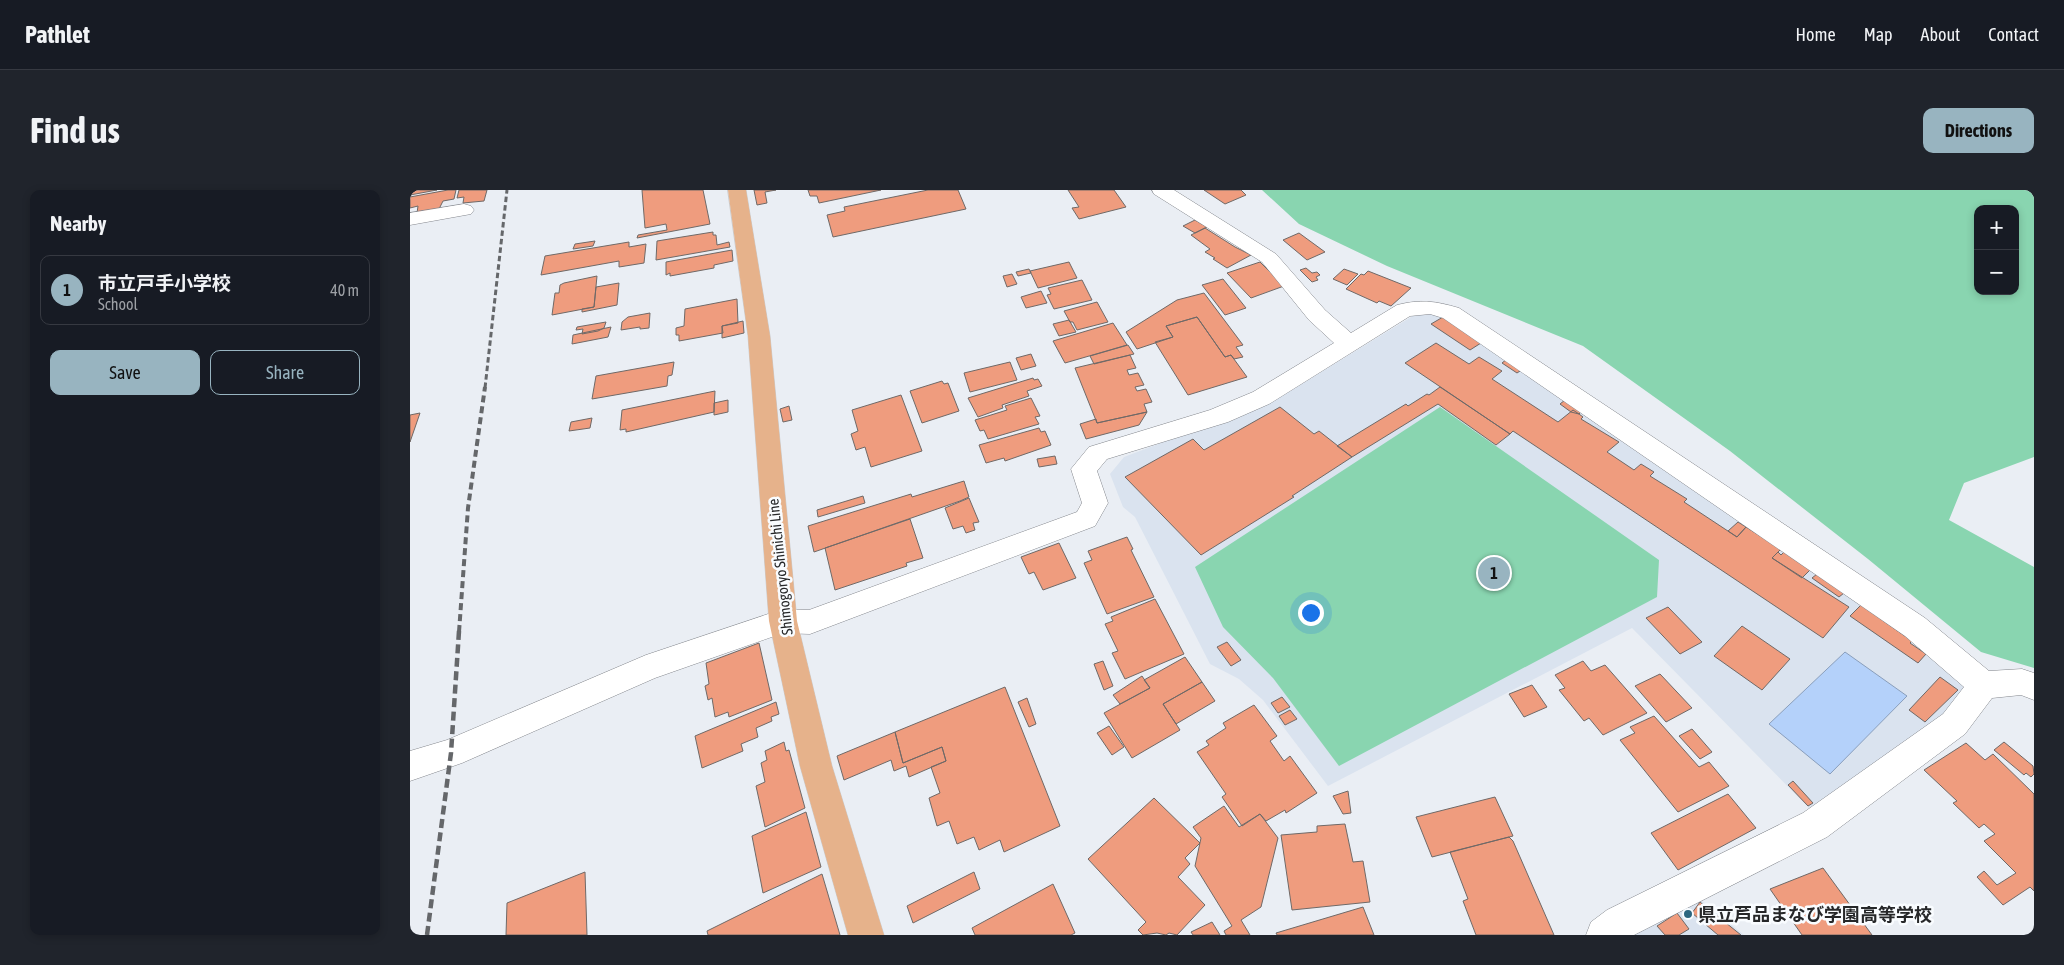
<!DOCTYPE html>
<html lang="en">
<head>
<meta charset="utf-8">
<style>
  :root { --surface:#171b24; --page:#20242c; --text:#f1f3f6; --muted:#9ea1a6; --line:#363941; --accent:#98b4c0 }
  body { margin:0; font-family:"Asap Condensed","Noto Sans JP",sans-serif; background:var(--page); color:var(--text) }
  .controls { position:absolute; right:15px; top:15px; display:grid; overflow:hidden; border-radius:10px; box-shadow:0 2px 8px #0003 }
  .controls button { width:45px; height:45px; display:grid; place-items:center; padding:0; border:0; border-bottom:1px solid var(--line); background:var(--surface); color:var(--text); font:25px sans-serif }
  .you { position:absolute; left:900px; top:422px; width:18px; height:18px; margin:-12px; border:4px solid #fff; border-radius:50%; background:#1a73e8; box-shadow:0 0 0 8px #1a73e833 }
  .badge { display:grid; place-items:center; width:32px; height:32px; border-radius:50%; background:var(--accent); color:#111; font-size:16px; font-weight:700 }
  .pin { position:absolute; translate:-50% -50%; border:2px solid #fff; box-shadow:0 1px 5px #0006 }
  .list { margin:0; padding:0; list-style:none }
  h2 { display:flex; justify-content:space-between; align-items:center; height:65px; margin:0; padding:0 20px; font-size:21px }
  h2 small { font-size:16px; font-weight:400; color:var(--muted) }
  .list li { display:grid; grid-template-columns:32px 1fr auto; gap:15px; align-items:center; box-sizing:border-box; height:70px; margin:0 10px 10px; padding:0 10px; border:1px solid var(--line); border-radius:10px }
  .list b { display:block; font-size:19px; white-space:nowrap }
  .list p { margin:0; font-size:16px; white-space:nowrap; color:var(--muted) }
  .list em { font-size:16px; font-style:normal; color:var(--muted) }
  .actions { display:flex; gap:10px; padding:15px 20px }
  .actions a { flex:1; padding:11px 0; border:1px solid var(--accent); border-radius:10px; text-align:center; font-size:18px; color:var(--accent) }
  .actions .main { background:var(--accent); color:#111 }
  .map { position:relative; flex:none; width:1624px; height:745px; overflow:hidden; border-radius:10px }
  header { display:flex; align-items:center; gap:30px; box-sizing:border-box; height:70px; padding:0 25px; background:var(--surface); border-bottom:1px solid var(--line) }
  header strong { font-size:24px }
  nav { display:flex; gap:28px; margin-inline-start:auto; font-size:18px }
  .intro { display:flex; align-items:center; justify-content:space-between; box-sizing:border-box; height:120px; padding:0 30px }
  h1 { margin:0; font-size:35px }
  .button { padding:12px 22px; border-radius:10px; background:var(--accent); color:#111; font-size:18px; font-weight:700 }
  main { display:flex; gap:30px; padding:0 30px }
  aside { flex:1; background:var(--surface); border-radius:10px; box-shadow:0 2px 8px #0003 }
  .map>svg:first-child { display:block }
  .built { fill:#dae3ef }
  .green { fill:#89d5b0; fill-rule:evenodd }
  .water { fill:#b4d1fa; stroke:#899ebb }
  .building { fill:#ef9c7e; stroke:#6f6967 }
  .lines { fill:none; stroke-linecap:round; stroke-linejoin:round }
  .minor-casing { stroke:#83868c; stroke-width:1 }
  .major-casing { stroke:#cbcbcc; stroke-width:1 }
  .minor { fill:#fff; fill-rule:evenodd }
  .major { fill:#e6b28b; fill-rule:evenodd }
  .rail-far2 { stroke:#65676a; stroke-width:3; stroke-dasharray:5.5 3; stroke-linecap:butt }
  .rail-far1 { stroke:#65676a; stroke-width:4; stroke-dasharray:7 4; stroke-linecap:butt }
  .rail { stroke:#65676a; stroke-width:4.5; stroke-dasharray:9 4.5; stroke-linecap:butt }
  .poi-dot { fill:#2c667f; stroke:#f9fcff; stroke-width:2 }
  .labels { text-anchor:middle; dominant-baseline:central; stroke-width:5; stroke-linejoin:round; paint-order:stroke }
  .street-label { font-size:15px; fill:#262729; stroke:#f9fcff }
  .near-poi-label { font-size:18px; font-weight:bold; fill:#262729; stroke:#f9fcff; text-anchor:start }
</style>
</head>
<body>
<header>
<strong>Pathlet</strong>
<nav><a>Home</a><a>Map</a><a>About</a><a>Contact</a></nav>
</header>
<div class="intro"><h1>Find us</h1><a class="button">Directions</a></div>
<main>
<aside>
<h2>Nearby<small></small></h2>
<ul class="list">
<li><span class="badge">1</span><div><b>市立戸手小学校</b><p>School</p></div><em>40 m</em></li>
</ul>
<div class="actions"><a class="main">Save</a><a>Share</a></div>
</aside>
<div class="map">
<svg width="1624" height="745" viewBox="0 0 1624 745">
  <rect width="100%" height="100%" fill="#eaeef4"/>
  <!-- built -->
  <path class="built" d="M1019,121L1040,127L1499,440L1563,501L1528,535L1399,618L1222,438L918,596L853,510L829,489L800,474L725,327L713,317L700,284L714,267L869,208L1006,124Z
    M1282,703L1334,745H1215Z"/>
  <!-- green -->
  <path class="green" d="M852,0H1624V267L1554,293L1539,330L1624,377V478L1571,462L1458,369L1320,261L1173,156L977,76L889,34ZM1568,19H1605V101H1568Z
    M1030,217L1249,370L1247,407L929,576L863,488L813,437L785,377Z"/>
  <!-- water -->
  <path class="water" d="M1435,462L1497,506L1420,584L1359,534Z"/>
  <!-- building -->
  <path class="building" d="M0,0H27L0,5Z
    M38,0H46L44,9L33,11L29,19L7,23L8,16L0,18V7Z
    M49,0H77L74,11L53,13L54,7L47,8Z
    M232,0H293L300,34L227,48L228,45L257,40L256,34L235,38Z
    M344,0H366L355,2L357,13L347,15Z
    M398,0H471L409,13L407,6H400Z
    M518,0H548L556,19L423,47L417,25L435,21L434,17Z
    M658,0H704L716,17L669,29L662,18L669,17Z
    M794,0H831L836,5L815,14Z
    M785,30L797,37L785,43L773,36Z
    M795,38L825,57L841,65L817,78L803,69L805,68L795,62L800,59L781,45Z
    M303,42V45H306L307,55L319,52L320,57L246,70L247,51Z
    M889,43L915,62L897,70L873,50Z
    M185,51L183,56L163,59L165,54Z
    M219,52V57L236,54L234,73L209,77V71L131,85L135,66Z
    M322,60L323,71L304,75V78L260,86V83L256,85V72Z
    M659,72L667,88L628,98L620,81Z
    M850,72L874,96L841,108L817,83Z
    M896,78L902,83L907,82L910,85L906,87L908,90L902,92L890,80Z
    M619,79L621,83L608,86L606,82Z
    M934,79L948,84L937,95L923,89Z
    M958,81L1001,98L981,116L969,111L967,113L936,99L951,84L954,85Z
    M602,84L607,94L597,97L593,86Z
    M187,86L184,117L142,125L145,103H149L150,95L154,93Z
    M813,89L836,118L815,125L792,95Z
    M672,90L682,110L644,119L637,105L641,104L638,98Z
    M209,93L207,115L172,122V119L184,117L186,97Z
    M631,101L637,113L616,118L611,107Z
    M794,103L833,155L826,157L833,167L824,169L821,165L815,167L787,127L756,136L763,147L727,159L716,142L767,110Z
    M327,109L328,133L312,136L313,143L269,151V145H266V138L274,136L275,119Z
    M687,112L698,132L667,140L663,132H660L654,121Z
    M240,123L239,138L230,139V137L211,140L212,132L218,127Z
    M787,127L815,167L821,165L837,187L778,205L745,152L763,147L756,136Z
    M1033,127L1071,153L1060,160L1021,134Z
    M659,130L666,142L649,146L643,134Z
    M333,131L334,143L312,148V136Z
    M196,132L194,138L188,141L172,144L173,139L166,140L167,137Z
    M703,133L717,155L655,173L643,151Z
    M201,137L198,147L162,154L163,145Z
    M1026,153L1059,174L1069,167L1092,181L1082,189L1148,232L1163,220L1169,224L1173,227L1171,229L1209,252L1197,262L1224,280L1231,274L1244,282L1240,286L1277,309L1274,312L1327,347L1336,337L1371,359L1362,368L1439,417L1413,448L1103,241L1100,244L995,173Z
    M718,155L724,164L684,174L680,166Z
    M621,164L626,176L611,180L606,168Z
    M720,165L726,178L717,180L719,185L728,183L734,195L725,197L727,201L736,199L742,212L734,214L737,222L687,233L665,178Z
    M1097,169L1113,179L1107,183L1092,173Z
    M264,172L262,185L258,186L257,196L182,209L186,186Z
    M600,172L607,190L560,202L554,183Z
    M623,188L624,190L628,189L632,196L617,201L619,206L592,215L593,218L568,227L558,208Z
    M532,191L534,194L538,193L549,221L512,233L500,201Z
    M1030,197L1100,244L1086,255L1028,214L942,267L927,256L996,214L998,216L1017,204L1019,205Z
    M305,201L304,222L216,242V239L210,240L212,220Z
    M491,205L512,261L461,277L455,257L446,260L441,244L448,241L442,220Z
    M621,208L630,226L625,227L629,234L578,249L574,240L570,241L565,230L597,220L595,216Z
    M318,210V222L304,225V213Z
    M1155,210L1172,221L1169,224L1161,222L1150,214Z
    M379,216L382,230L373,232L370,219Z
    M870,217L904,244L909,241L942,267L882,306L884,307L791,365L715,287L783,249L794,260Z
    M737,222L729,235L676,249L670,234L686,229L687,233Z
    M10,223L0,252V225Z
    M182,228L180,238L159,241L161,232Z
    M629,238L631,242L635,241L641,255L595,271L594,268L576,273L569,255Z
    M645,266L647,274L629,277L627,269Z
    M554,291L559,307L550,311L404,362L398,336L501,304L502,307Z
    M453,306L455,313L408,327L407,320Z
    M559,308L569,332L563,333L565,340L556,343L553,336L543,339L535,318Z
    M500,329L513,368L496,373L497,376L425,400L415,358Z
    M1328,332L1336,337L1327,347L1318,341Z
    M717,347L723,359L721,360L744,407L697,424L674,373L682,370L678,361Z
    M649,353L666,388L633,400L624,382L619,384L611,367Z
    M1368,362L1371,365L1374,362L1401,379L1392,388L1362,368Z
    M1407,384L1434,403L1429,407L1402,388Z
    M745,409L774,464L715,489L702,463L708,461L695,434L703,431L701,427Z
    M1451,415L1502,451L1500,453L1516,464L1508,473L1440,426Z
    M1258,417L1292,452L1270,464L1236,428Z
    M1332,436L1380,469L1352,500L1304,466Z
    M817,452L831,470L821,476L807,457Z
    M349,453L362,510L319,527L318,522L305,527L302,508L298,510L295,496L299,494L296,473Z
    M775,467L792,492L753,514L770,540L722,568L694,523L740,498L734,490Z
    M693,471L703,496L694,500L684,474Z
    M1173,471L1181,481L1195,475L1237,523L1193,545L1179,528L1174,531L1149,500L1155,498L1145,485Z
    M1250,484L1282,518L1256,532L1225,496Z
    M732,486L740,498L710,514L703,505Z
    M1530,487L1548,500L1515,532L1499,520Z
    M792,492L805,511L766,534L753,514Z
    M1122,495L1137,517L1114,527L1099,504Z
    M595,497L650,636L594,662L590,650L569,660L564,647L547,654L539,631L527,636L519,608L530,603L521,577L536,571L532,557L493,573L485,542Z
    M872,507L880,517L868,523L861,513Z
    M617,508L626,534L619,537L608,512Z
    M366,512L369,524L361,527L362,531L346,538L348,547L331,554L333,561L292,578L285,546Z
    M844,515L867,546L860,551L874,571L880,566L907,603L876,623L875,620L856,631L850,624L832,636L812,607L816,604L787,562L799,555L796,551L816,538L813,533Z
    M880,520L887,529L875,535L869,526Z
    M1244,526L1289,577L1299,572L1319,596L1268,622L1210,550L1225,543L1220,537Z
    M699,536L714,557L702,565L687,543Z
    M1282,539L1302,562L1290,569L1269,546Z
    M485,542L493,573L532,557L536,571L499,587L496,576L484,581L481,570L434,590L427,566Z
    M374,552L376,561L379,560L395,618L355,637L346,596L355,592L351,573L357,570L355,561Z
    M1594,552L1623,576L1624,584L1621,587L1616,583L1614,585L1584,560Z
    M1556,553L1575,570L1583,564L1624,604V701L1620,697L1593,715L1567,687L1574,681L1587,695L1606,683L1574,651L1585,644L1574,634L1569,638L1543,613L1547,611L1514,580Z
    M1383,591L1403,613L1398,616L1378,595Z
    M938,601L941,623L933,624L923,606Z
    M1318,604L1346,638L1268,680L1241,643Z
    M1085,607L1103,646L1022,667L1006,627Z
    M744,608L790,653L775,668L780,674L768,687L795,715L767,745L759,743L756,745L747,743L733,745L728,740L736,732L678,669Z
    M814,616L829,637L850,624L868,648L851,717L831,730L840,745H816L814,741L822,736L785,676L791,648L783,637Z
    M396,622L411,677L353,703L342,646Z
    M935,634L943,672L953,671L960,712L882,720L871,645L907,642V636Z
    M1099,647L1103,651L1144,745H1066L1053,711L1058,709L1040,662Z
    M1413,678L1462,745H1392L1360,699Z
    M175,682L177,745H96L97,713Z
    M564,682L570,699L503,733L497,716Z
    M412,684L430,745H298L297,741Z
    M643,694L665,743L661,745H565L562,738Z
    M1290,712L1331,745H1308L1282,723Z
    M953,717L964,745H867L866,743Z
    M1267,723L1279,739L1269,745H1255L1247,736Z
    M802,732L810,745H783L781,742Z"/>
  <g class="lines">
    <!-- minor casing -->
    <g class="minor-casing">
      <path id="minor" d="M742,0H764L866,64L915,120L941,143L987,115C1011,109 1025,111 1049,118L1515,428L1579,481L1612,479L1624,483V510L1611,505L1582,508L1555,544L1417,647L1224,745H1176L1181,732L1197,720L1393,623L1533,524L1554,497L1495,446L1033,128L1020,124L1000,126L859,214L818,232L697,269L687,281L698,313L685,336L400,444L373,443L245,488L52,573L0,591V561L37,550L236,465L373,419L399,420L667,322L672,313L661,279L679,257L800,220L843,202L924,153L899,130L852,72L744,4Z
        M54,14L61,16L64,20L61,24L0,35V23Z"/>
    </g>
    <!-- major casing -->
    <g class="major-casing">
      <path id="major" d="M318,0H336L360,146L387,431L422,576L474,745H438L390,576L359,431L338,146Z"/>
    </g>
    <!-- minor -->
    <use href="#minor" class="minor"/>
    <!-- major -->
    <use href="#major" class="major"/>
    <!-- rail-far2 -->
    <path class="rail-far2" d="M75,198L97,0"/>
    <!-- rail-far1 -->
    <path class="rail-far1" d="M49,442L58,318L75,197"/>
    <!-- rail -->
    <path class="rail" d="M17,745L41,563L49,441"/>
  </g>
  <!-- markers -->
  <circle class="poi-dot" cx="1278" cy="724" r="5"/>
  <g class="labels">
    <!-- street labels -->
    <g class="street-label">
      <text transform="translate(370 377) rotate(-96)">Shimogoryo Shinichi Line</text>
    </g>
    <!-- near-poi labels -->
    <g class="near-poi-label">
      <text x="1288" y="724">県立芦品まなび学園高等学校</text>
    </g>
  </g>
</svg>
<div class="controls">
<button>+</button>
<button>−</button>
</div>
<div class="you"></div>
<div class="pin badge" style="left:1084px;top:383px">1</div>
</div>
</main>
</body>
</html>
